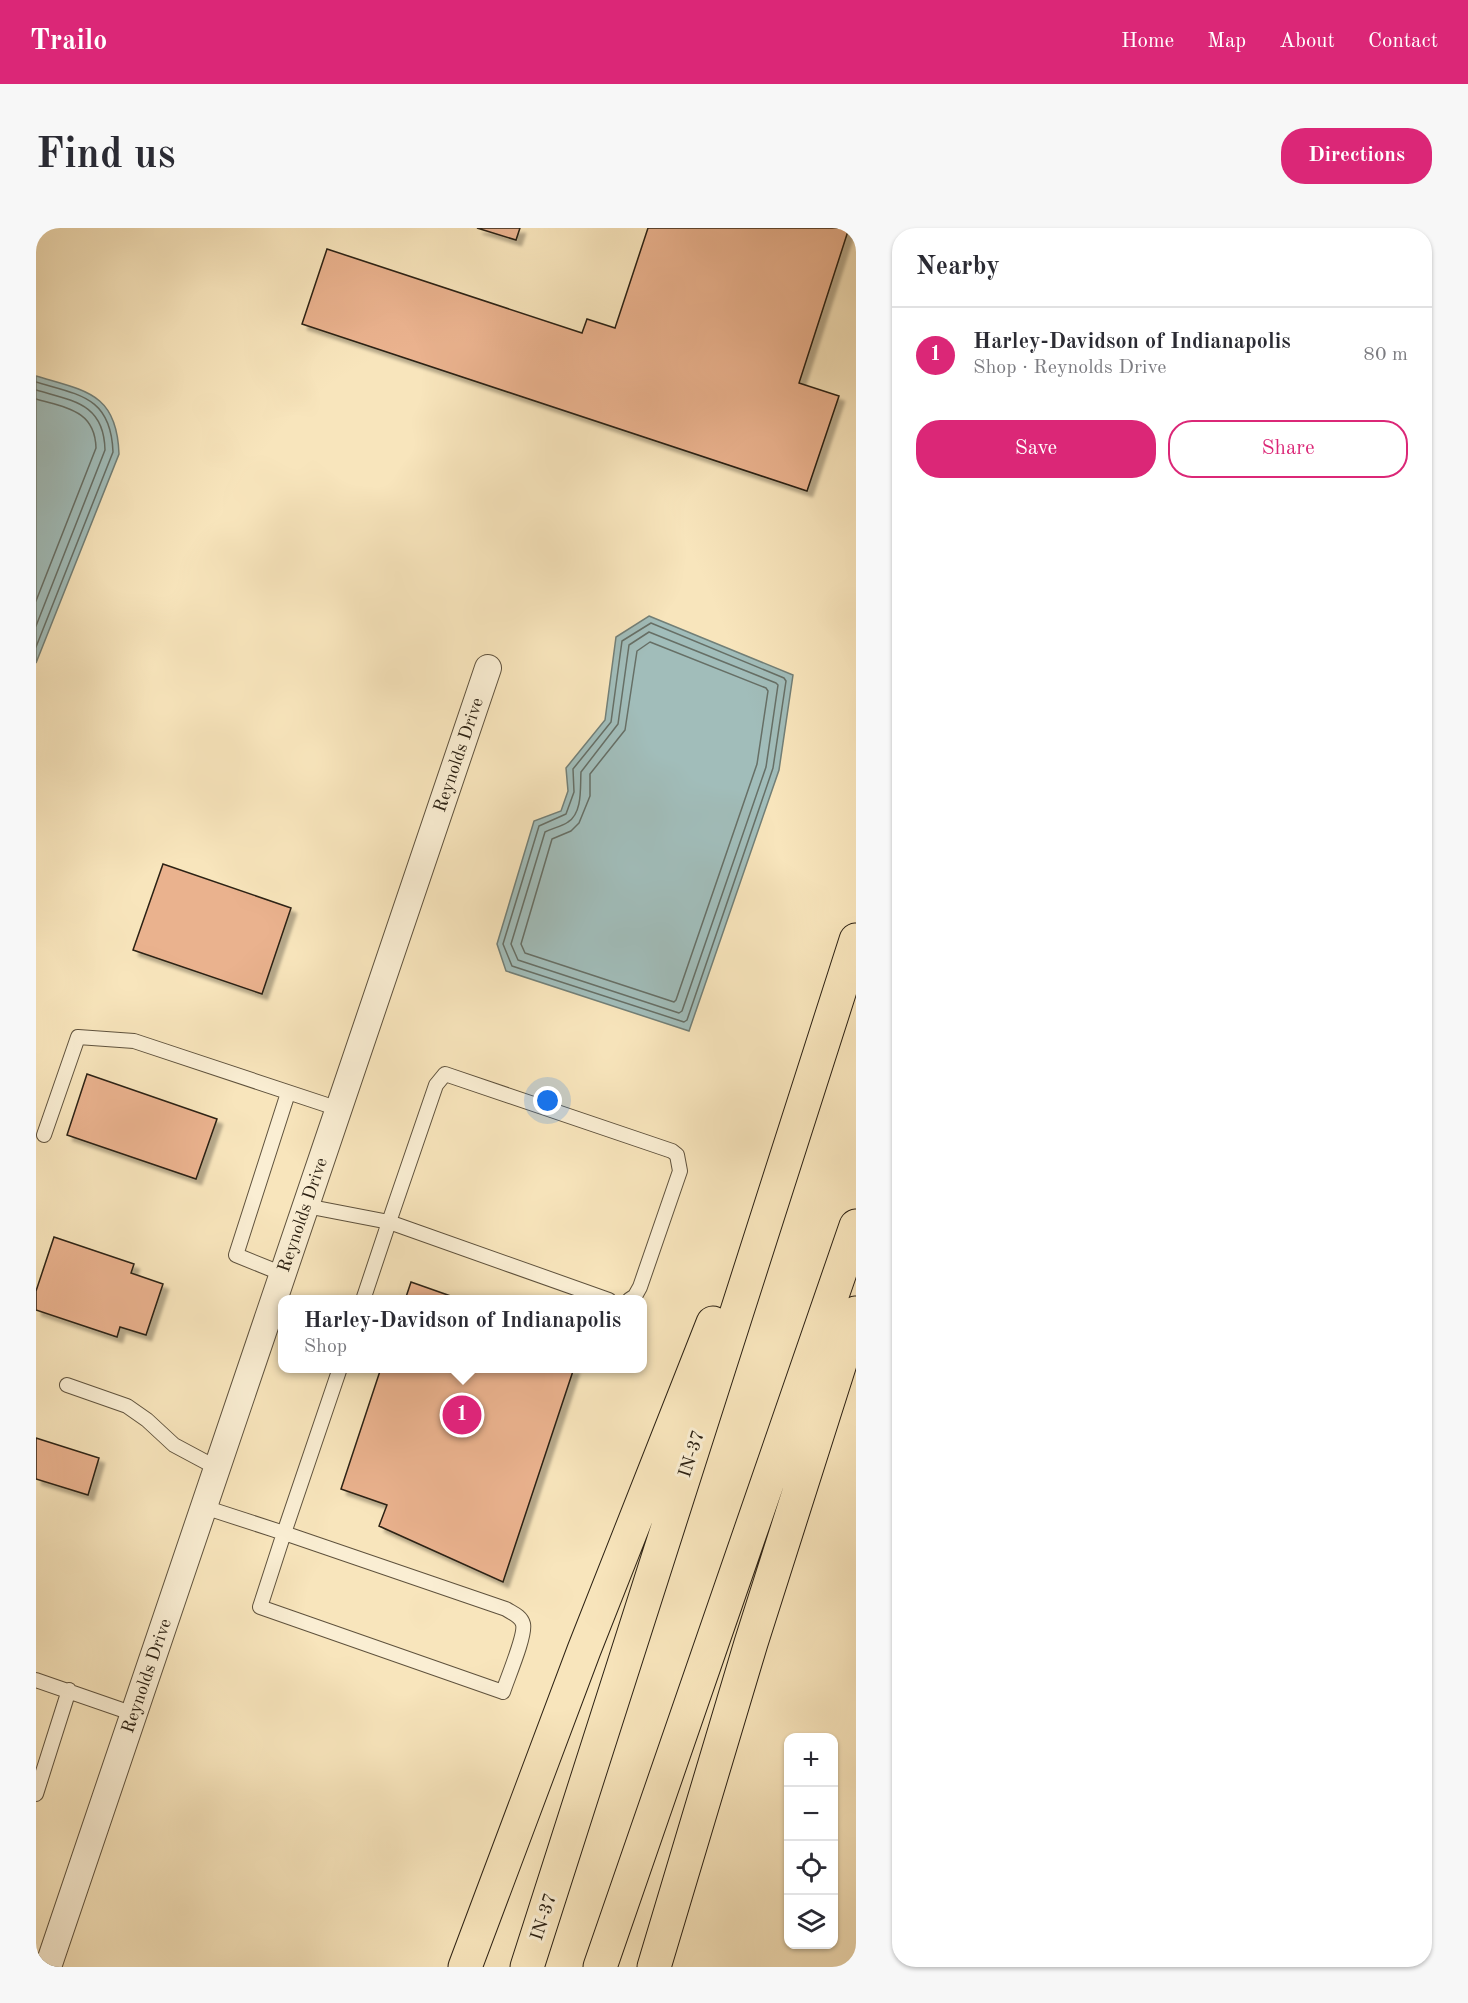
<!DOCTYPE html>
<html lang="en">
<head>
<meta charset="utf-8">
<style>
  :root { --surface:#fff; --page:#f7f7f7; --text:#2b2b33; --muted:#7c7c81; --line:#e1e1e2; --accent:#db2777 }
  body { margin:0; font-family:"Old Standard TT",serif; background:var(--page); color:var(--text) }
  .controls { position:absolute; right:18px; bottom:18px; display:grid; overflow:hidden; border-radius:12px; box-shadow:0 2px 4px #0004 }
  .controls button { width:54px; height:54px; display:grid; place-items:center; padding:0; border:0; border-bottom:2px solid var(--line); background:var(--surface); color:var(--text); font:30px sans-serif }
  .you { position:absolute; left:512px; top:873px; width:21px; height:21px; margin:-15px; border:4px solid #fff; border-radius:50%; background:#1a73e8; box-shadow:0 0 0 9px #1a73e833 }
  .badge { display:grid; place-items:center; width:39px; height:39px; border-radius:50%; background:var(--accent); color:#fff; font-size:20px; font-weight:700 }
  .pin { position:absolute; translate:-50% -50%; border:3px solid #fff; box-shadow:0 2px 6px #0006 }
  .popup { position:absolute; left:242px; top:1067px; width:369px; height:78px; box-sizing:border-box; display:grid; place-content:center; border-radius:12px; background:var(--surface); filter:drop-shadow(0 2px 4px #0005); font-size:20px; white-space:nowrap; color:var(--muted) }
  .popup b { font-size:22px; color:var(--text) }
  .popup::after { content:''; position:absolute; left:50%; top:100%; margin-left:-12px; border:12px solid transparent; border-top-color:var(--surface) }
  .list { margin:0; padding:0; list-style:none }
  h2 { display:flex; justify-content:space-between; align-items:center; height:78px; margin:0; padding:0 24px; font-size:26px }
  h2 small { font-size:20px; font-weight:400; color:var(--muted) }
  .list li { display:grid; grid-template-columns:39px 1fr auto; gap:18px; align-items:center; box-sizing:border-box; height:96px; padding:0 24px; border-top:2px solid var(--line) }
  .list b { display:block; font-size:22px; white-space:nowrap }
  .list p { margin:0; font-size:20px; white-space:nowrap; color:var(--muted) }
  .list em { font-size:20px; font-style:normal; color:var(--muted) }
  .actions { display:flex; gap:12px; padding:18px 24px }
  .actions a { flex:1; padding:14px 0; border:2px solid var(--accent); border-radius:24px; text-align:center; font-size:21px; color:var(--accent) }
  .actions .main { background:var(--accent); color:#fff }
  .icon { flex:none; width:33px; height:33px; fill:none; stroke:currentColor; stroke-width:2; stroke-linecap:round; stroke-linejoin:round }
  .map { position:relative; flex:none; width:820px; height:1739px; overflow:hidden; border-radius:24px }
  header { display:flex; align-items:center; gap:36px; box-sizing:border-box; height:84px; padding:0 30px; background:var(--accent); color:#fff }
  header strong { font-size:28px }
  nav { display:flex; gap:33px; margin-inline-start:auto; font-size:21px }
  .intro { display:flex; align-items:center; justify-content:space-between; box-sizing:border-box; height:144px; padding:0 36px }
  h1 { margin:0; font-size:42px }
  .button { padding:15px 27px; border-radius:24px; background:var(--accent); color:#fff; font-size:21px; font-weight:700 }
  main { display:flex; gap:36px; padding:0 36px }
  aside { flex:1; background:var(--surface); border-radius:24px; box-shadow:0 2px 4px #0004 }
  .map>svg:first-child { display:block }
  .water { fill:#a1bdba; stroke:#727f77; stroke-width:1.5 }
  .lines { fill:none; stroke-linecap:round; stroke-linejoin:round }
  .shore { stroke:#666f66; stroke-width:1.5 }
  .building { fill:#eab28e; stroke:#2c2113; stroke-width:1.5; filter:url(#shadow) }
  .lane-casing { stroke:#5f523d; stroke-width:16 }
  .street-casing { stroke:#5f523d; stroke-width:28 }
  .highway-casing { stroke:#2c2113; stroke-width:35 }
  .lane { stroke:#faeed3; stroke-width:14 }
  .street { stroke:#faeed3; stroke-width:26 }
  .highway { stroke:#f8e5bc; stroke-width:33 }
  .labels { text-anchor:middle; dominant-baseline:central; stroke-width:6; stroke-linejoin:round; paint-order:stroke }
  .street-label { font-size:18px; fill:#2c2113; stroke:#faeed3 }
</style>
</head>
<body>
<header>
<strong>Trailo</strong>
<nav><a>Home</a><a>Map</a><a>About</a><a>Contact</a></nav>
</header>
<div class="intro"><h1>Find us</h1><a class="button">Directions</a></div>
<main>
<div class="map">
<svg width="820" height="1739" viewBox="0 0 820 1739">
  <defs>
    <filter id="shadow"><feDropShadow dx="5.5" dy="5.5" stdDeviation="1.5" flood-color="#0004"/></filter>
  </defs>
  <rect width="100%" height="100%" fill="#f8e5bc"/>
  <filter id="stains"><feTurbulence type="fractalNoise" baseFrequency=".00333" numOctaves="4"/><feColorMatrix values="0 0 0 0 .2 0 0 0 0 .09 0 0 0 0 .02 0 0 0 .5 -.17"/></filter>
  <radialGradient id="worn" r=".72"><stop offset=".6" stop-color="#630" stop-opacity="0"/><stop offset="1" stop-color="#630" stop-opacity=".3"/></radialGradient>
  <!-- water -->
  <path class="water" d="M0,148C50,163 81,165 83,226L0,435Z
    M613,388L757,447L743,542L653,803L470,743L461,716L498,593L525,583L532,563L530,540L569,492L580,409Z"/>
  <g class="lines">
    <!-- shore -->
    <path class="shore" d="M0,154C44,167 75,169 77,224L0,419
      M0,162C37,173 68,175 69,222L0,398
      M0,171C30,180 59,182 60,220L0,373
      M615,395L748,450L750,453L737,540L651,792L648,794L476,738L467,716L503,598L530,586L538,564L537,541L575,494L586,413Z
      M613,404L740,455L742,457L730,539L646,783L643,785L482,732L475,716L509,604C516,600 525,599 532,594C547,585 544,558 545,544L582,496L593,417Z
      M614,414L730,460L732,463L721,536L640,772L638,774L489,725L485,716L516,611L535,603L543,595L554,568V546L589,502L601,423Z"/>
  </g>
  <!-- building -->
  <path class="building" d="M441,0H484L480,12Z
    M612,0H813L763,155L803,168L771,263L266,96L291,21L546,105L551,91L579,100Z
    M127,636L255,680L226,766L97,722Z
    M51,846L181,891L160,951L31,907Z
    M18,1009L98,1036L95,1045L127,1056L110,1107L84,1099L81,1109L0,1082V1063Z
    M375,1054L426,1072H369Z
    M345,1140H538L467,1354L343,1298L351,1277L305,1261Z
    M0,1210L63,1230L52,1267L0,1251Z"/>
  <g class="lines">
    <!-- lane casing -->
    <g class="lane-casing">
      <path id="lane" d="M8,907L42,809L98,813L303,881
        M270,978L353,994L327,1072
        M247,1046L200,1027L252,865
        M573,1072L353,994L400,857L409,846L636,923L641,927L644,943L604,1059L599,1068L593,1072
        M31,1157L91,1178L111,1192L138,1217L181,1240
        M168,1279L248,1305L304,1140
        M248,1305L470,1381C476,1385 485,1388 487,1396C490,1407 471,1451 467,1464L224,1379Z
        M0,1452L98,1486
        M0,1566L33,1462"/>
    </g>
    <!-- street casing -->
    <g class="street-casing">
      <path id="street" d="M12,1739L452,440"/>
    </g>
    <!-- highway casing -->
    <g class="highway-casing">
      <path id="highway" d="M429,1739L548,1422L677,1095
        M491,1739L820,712
        M564,1739L820,998
        M618,1739L715,1415L820,1085"/>
    </g>
    <!-- lane -->
    <use href="#lane" class="lane"/>
    <!-- street -->
    <use href="#street" class="street"/>
    <!-- highway -->
    <use href="#highway" class="highway"/>
  </g>
  <g class="labels">
    <!-- street labels -->
    <g class="street-label">
      <text transform="translate(423 527) rotate(-71)">Reynolds Drive</text>
      <text transform="translate(267 987) rotate(-71)">Reynolds Drive</text>
      <text transform="translate(656 1226) rotate(-72)">IN-37</text>
      <text transform="translate(111 1448) rotate(-71)">Reynolds Drive</text>
      <text transform="translate(508 1689) rotate(-72)">IN-37</text>
    </g>
  </g>
  <rect width="100%" height="100%" filter="url(#stains)"/>
  <rect width="100%" height="100%" fill="url(#worn)"/>
</svg>
<div class="controls">
<button>+</button>
<button>−</button>
<button><svg class="icon" aria-label="locate" viewBox="0 0 24 24"><circle cx="12" cy="12" r="6"/><path d="M12 2v4M12 18v4M2 12h4M18 12h4"/></svg></button>
<button><svg class="icon" aria-label="layers" viewBox="0 0 24 24"><path d="M12 4l9 5-9 5-9-5zM3 14l9 5 9-5"/></svg></button>
</div>
<div class="you"></div>
<div class="pin badge" style="left:426px;top:1187px">1</div>
<div class="popup"><b>Harley-Davidson of Indianapolis</b>Shop</div>
</div>
<aside>
<h2>Nearby<small></small></h2>
<ul class="list">
<li><span class="badge">1</span><div><b>Harley-Davidson of Indianapolis</b><p>Shop · Reynolds Drive</p></div><em>80 m</em></li>
</ul>
<div class="actions"><a class="main">Save</a><a>Share</a></div>
</aside>
</main>
</body>
</html>
